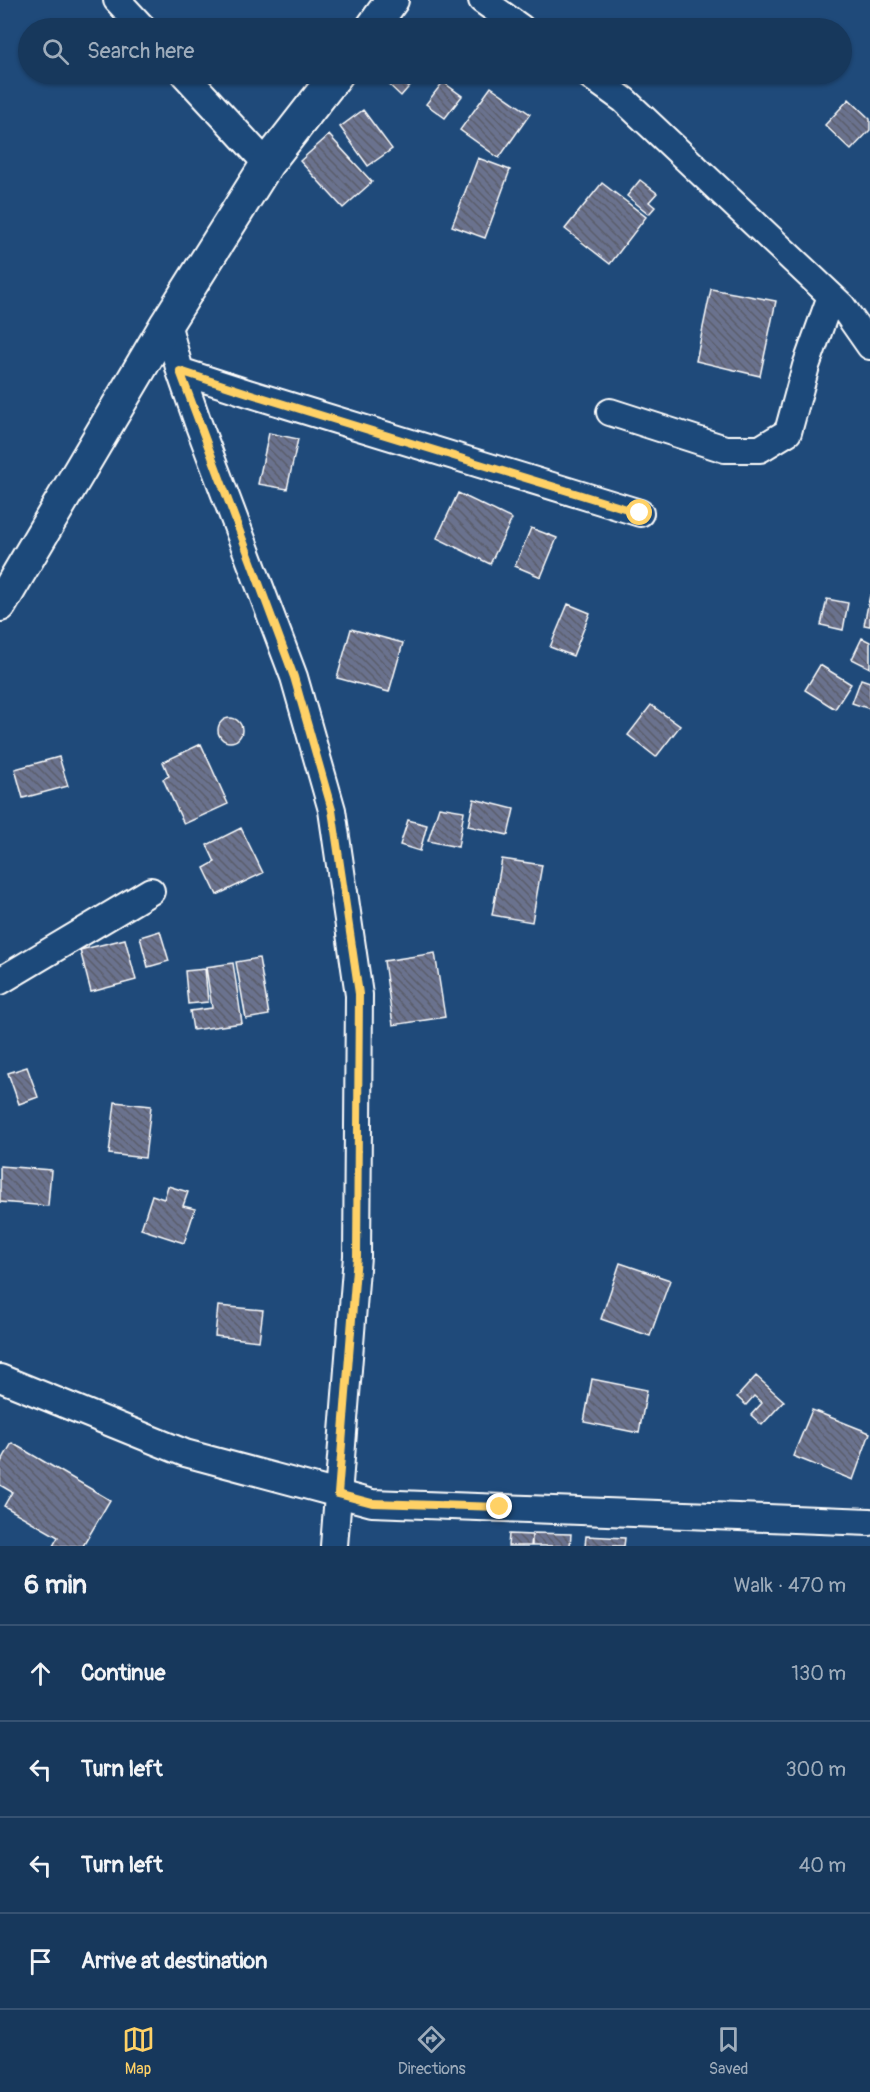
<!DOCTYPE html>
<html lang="en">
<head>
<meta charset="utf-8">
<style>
  :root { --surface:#17385c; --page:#244365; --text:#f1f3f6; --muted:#9eacbb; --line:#365272; --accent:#ffd166 }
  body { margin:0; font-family:Pangolin,sans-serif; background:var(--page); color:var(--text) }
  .stop { position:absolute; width:18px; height:18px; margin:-14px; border:4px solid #ffd166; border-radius:50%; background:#fff }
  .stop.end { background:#ffd166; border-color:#fff; box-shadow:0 2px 6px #0008 }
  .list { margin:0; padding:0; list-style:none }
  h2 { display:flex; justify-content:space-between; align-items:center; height:78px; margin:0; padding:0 24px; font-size:26px }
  h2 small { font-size:20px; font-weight:400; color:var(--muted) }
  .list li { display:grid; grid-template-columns:39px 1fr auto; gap:18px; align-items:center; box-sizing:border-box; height:96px; padding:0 24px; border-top:2px solid var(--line) }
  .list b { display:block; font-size:22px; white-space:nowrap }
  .list em { font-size:20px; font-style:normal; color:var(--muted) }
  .icon { flex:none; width:33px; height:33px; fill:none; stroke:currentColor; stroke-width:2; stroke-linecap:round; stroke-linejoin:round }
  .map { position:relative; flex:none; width:870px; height:1546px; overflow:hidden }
  .search { position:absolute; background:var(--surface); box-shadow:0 2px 4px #0004; left:18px; right:18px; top:18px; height:66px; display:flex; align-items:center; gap:15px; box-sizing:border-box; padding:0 21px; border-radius:33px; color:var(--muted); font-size:22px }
  .sheet { height:462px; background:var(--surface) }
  nav { display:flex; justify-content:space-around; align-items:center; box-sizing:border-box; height:84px; border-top:2px solid var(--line); background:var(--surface); font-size:16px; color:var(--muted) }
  nav a { display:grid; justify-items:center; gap:3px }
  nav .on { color:var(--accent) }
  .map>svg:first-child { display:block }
  .building { fill:url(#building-back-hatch); stroke:#fff; stroke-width:1.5 }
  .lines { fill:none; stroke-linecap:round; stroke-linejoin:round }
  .minor-casing { stroke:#fff; stroke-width:30 }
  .tertiary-casing { stroke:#fff; stroke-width:36 }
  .minor { stroke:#1f4a7a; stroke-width:26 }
  .tertiary { stroke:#1f4a7a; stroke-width:32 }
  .route { stroke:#ffd166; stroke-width:8 }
</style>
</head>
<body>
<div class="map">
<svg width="870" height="1546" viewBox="0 0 870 1546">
  <defs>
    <pattern id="building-back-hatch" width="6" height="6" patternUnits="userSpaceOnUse" patternTransform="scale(1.5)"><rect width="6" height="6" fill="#6b728e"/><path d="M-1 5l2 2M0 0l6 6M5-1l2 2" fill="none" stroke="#5a5d6a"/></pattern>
  </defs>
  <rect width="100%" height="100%" fill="#1f4a7a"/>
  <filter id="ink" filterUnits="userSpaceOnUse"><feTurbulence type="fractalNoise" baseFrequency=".0167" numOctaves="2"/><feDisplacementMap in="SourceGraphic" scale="12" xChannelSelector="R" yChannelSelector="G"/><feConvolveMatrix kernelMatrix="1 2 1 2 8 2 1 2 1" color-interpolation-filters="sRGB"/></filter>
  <g filter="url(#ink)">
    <!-- building -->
    <path class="building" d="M378,74H404L413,82L401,96Z
      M443,82L462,96L445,118L426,104Z
      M491,87L530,114L499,158L460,130Z
      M849,99L870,119V130L851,150L825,125Z
      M363,110L392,149L368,166L340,127Z
      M329,135L372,182L343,208L300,161Z
      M478,158L510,170L485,238L452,226Z
      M640,180L657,193L649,202L655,207L649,214L627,196Z
      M602,183L646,217L610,264L565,229Z
      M711,289L776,301L760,376L696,361Z
      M269,433L298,439L287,489L258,484Z
      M458,493L512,519L490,564L437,538Z
      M531,528L557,538L541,577L515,566Z
      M870,595V626L864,625Z
      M827,599L848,603L843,630L821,625Z
      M568,604L590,613L573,656L550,647Z
      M351,629L403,643L389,692L337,678Z
      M862,638L870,642V668L852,659Z
      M820,665L851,684L835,709L805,690Z
      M861,679L870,682V709L852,703Z
      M651,705L680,726L656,757L628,735Z
      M218 730a12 12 0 1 1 24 0a12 12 0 1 1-24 0Z
      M201,744L228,804L184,824L163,779L169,776L163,762Z
      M59,757L68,786L23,798L15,769Z
      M474,799L514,809L508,835L468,826Z
      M439,807L464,811L458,847L428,841Z
      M408,820L427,825L420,851L400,845Z
      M241,828L263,873L217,895L204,868L215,862L207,845Z
      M502,859L542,865L532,922L492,915Z
      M160,931L169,961L148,967L140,937Z
      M125,939L136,980L91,992L80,950Z
      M435,953L445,1017L393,1025L384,961Z
      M259,958L269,1015L246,1019L236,962Z
      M233,963L242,1023L193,1030L190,1011L212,1008L206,967Z
      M205,969L208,1002L188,1004L185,971Z
      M27,1067L38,1097L19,1104L8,1073Z
      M115,1102L151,1106L145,1158L109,1154Z
      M0,1166L51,1170L48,1206L0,1202Z
      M168,1186L188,1192L183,1206L195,1209L184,1243L141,1229L152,1195L164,1199Z
      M620,1263L670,1280L650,1336L601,1319Z
      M218,1306L263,1310L259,1341L215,1336Z
      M756,1376L784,1401L762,1425L751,1415L762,1403L754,1396L746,1405L737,1397Z
      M592,1379L647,1390L639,1433L584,1422Z
      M812,1410L870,1433L853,1480L793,1456Z
      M12,1443L110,1500L83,1546H53L58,1537L4,1506L12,1492L0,1485V1464Z
      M532,1533L571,1534L570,1546H532Z
      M509,1534L532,1535L531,1546H508Z
      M586,1536L625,1538L624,1546H585Z"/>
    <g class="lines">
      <!-- minor casing -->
      <g class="minor-casing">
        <path id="minor" d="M117,0L143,28
          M482,0L521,28
          M184,74L267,164
          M588,74L624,100L842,306L870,346
          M167,323L180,371L198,423L294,677L332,810L359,995L357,1256L334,1546
          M180,371L248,393L640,513
          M610,412L725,449H760L788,432L806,366L831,296
          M0,981L151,891
          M0,1378L185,1453L372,1503L870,1522"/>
      </g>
      <!-- tertiary casing -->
      <g class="tertiary-casing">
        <path id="tertiary" d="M372,28L392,0
          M0,605L167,323L267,164L337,74"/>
      </g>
      <!-- minor -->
      <use href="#minor" class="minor"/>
      <!-- tertiary -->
      <use href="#tertiary" class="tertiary"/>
    </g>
  </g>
  <g class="lines" filter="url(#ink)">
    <!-- route -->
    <path class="route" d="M500,1507L372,1503L338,1494L357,1256L359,994L332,810L294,677L180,371L248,393L640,513"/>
  </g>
</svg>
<div class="stop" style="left:640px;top:513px"></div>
<div class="stop end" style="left:500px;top:1507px"></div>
<div class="search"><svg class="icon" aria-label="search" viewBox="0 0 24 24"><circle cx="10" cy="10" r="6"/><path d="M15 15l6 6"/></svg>Search here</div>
</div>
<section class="sheet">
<h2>6 min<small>Walk · 470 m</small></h2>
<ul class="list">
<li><svg class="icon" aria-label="ahead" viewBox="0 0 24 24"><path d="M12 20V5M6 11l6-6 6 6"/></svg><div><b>Continue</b></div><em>130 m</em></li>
<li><svg class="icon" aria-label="left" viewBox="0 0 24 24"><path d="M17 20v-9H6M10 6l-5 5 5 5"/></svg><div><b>Turn left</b></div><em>300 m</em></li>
<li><svg class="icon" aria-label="left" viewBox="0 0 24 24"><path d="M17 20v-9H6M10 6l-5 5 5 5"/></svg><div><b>Turn left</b></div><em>40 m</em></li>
<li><svg class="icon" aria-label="arrive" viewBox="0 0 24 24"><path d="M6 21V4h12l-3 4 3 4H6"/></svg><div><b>Arrive at destination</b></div></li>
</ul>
</section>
<nav>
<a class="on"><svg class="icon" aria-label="map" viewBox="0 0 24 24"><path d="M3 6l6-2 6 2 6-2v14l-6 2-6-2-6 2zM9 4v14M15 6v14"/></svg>Map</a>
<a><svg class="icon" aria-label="directions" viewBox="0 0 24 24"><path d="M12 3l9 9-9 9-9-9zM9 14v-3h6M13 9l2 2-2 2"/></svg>Directions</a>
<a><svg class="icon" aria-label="saved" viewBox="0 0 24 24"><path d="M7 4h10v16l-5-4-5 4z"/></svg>Saved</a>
</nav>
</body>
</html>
